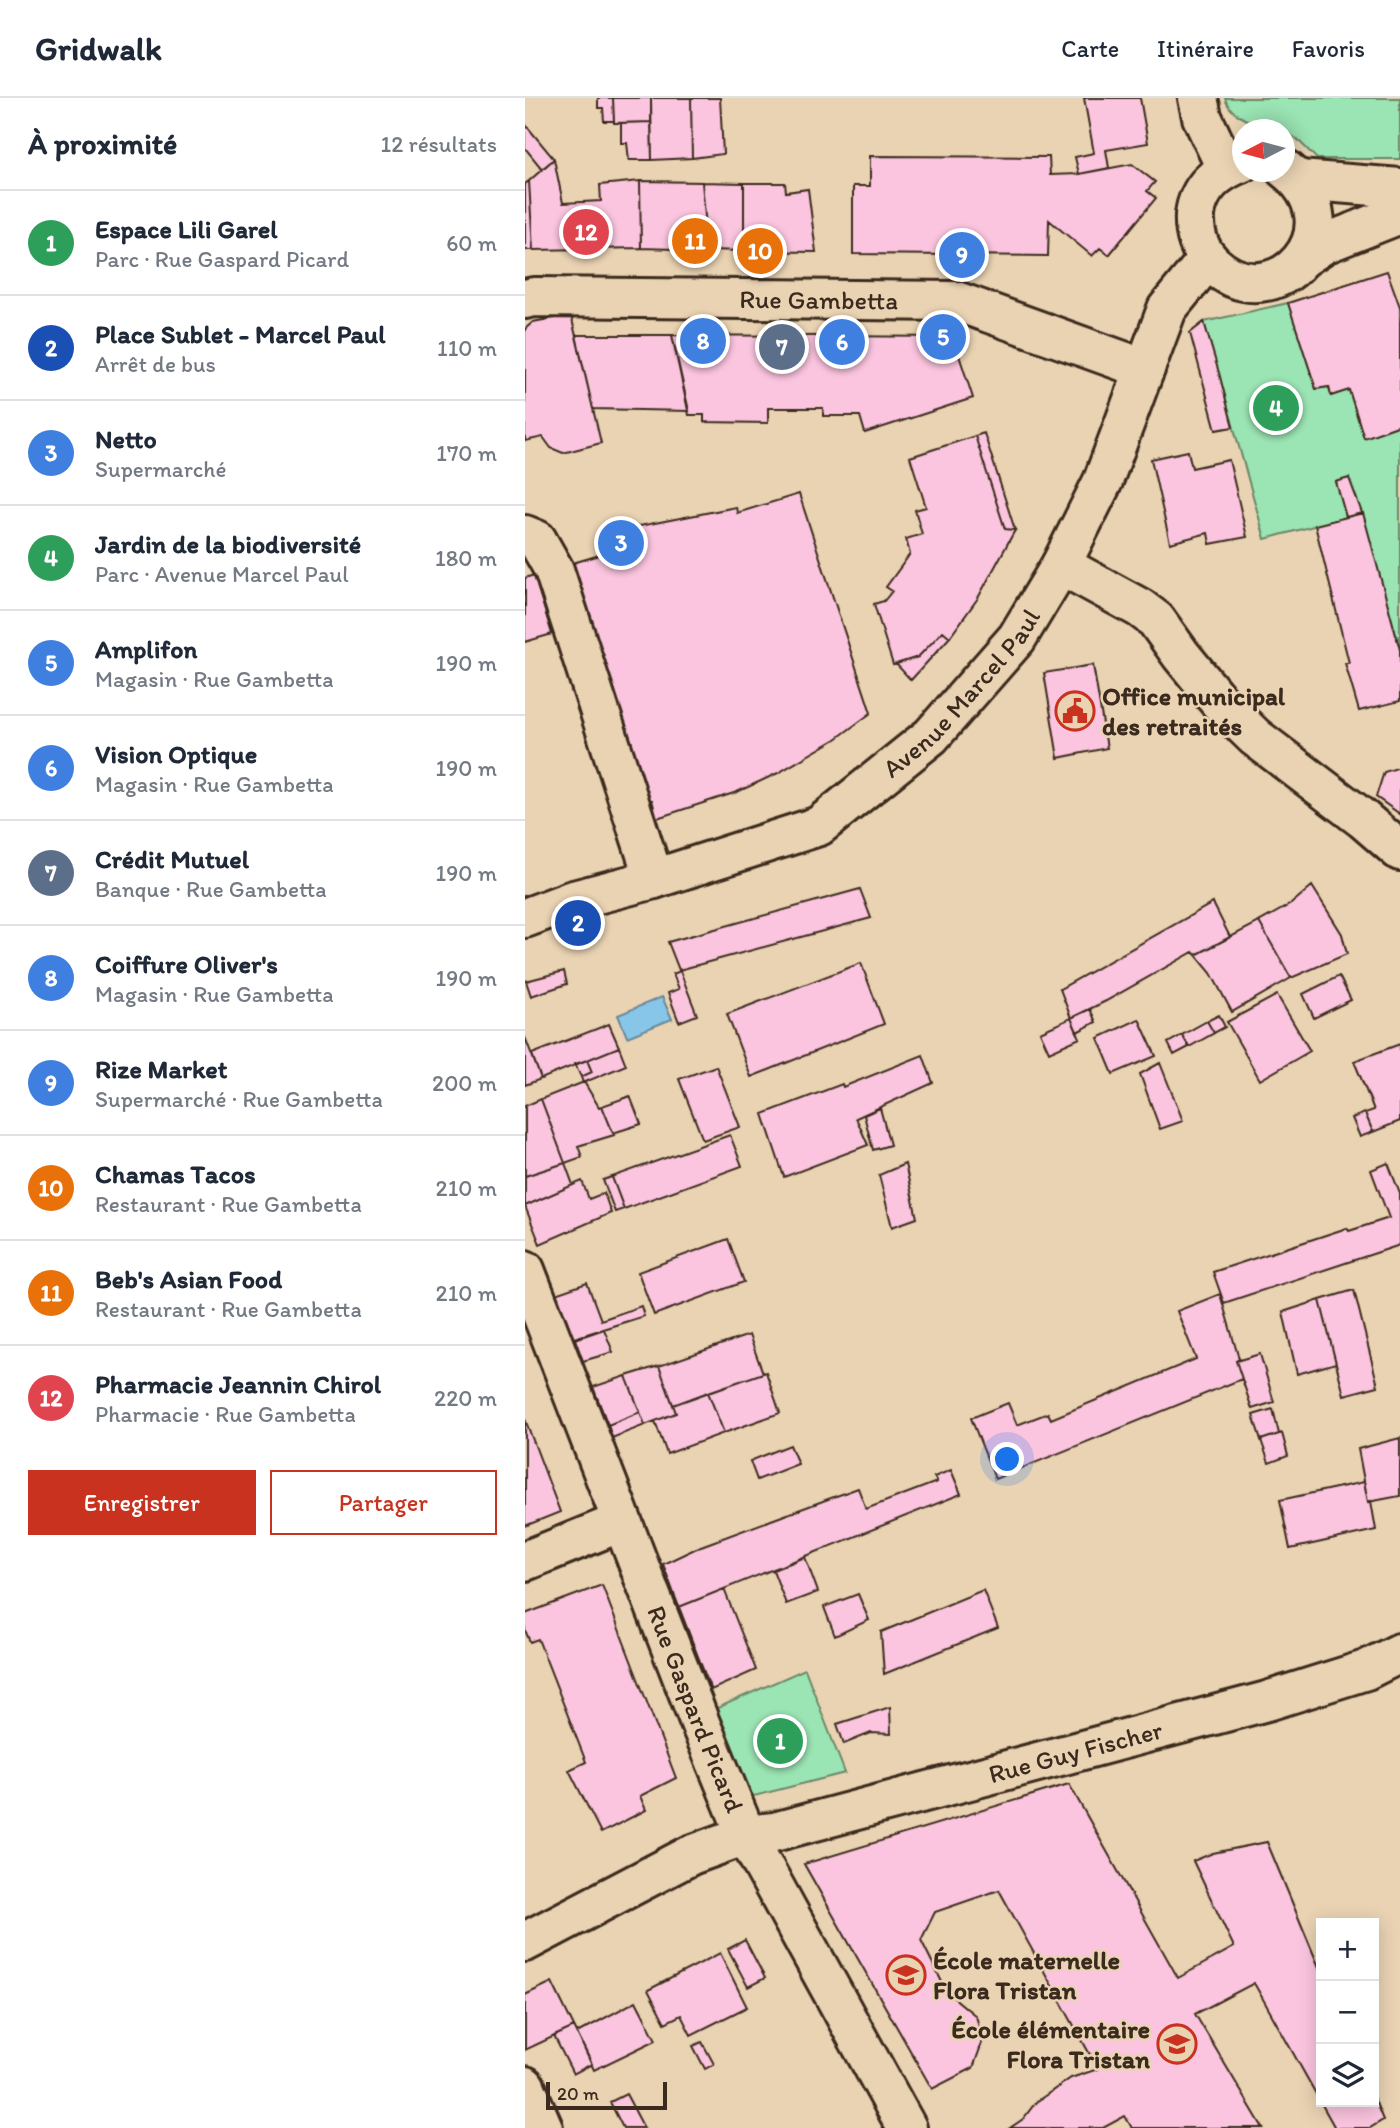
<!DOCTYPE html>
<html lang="fr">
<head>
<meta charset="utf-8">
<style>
  :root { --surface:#fff; --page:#f2f2f3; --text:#1f2937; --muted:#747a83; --line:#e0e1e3; --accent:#c8321e }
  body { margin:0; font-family:Itim,sans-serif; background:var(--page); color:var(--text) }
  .controls { position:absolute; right:21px; bottom:21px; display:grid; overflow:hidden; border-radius:0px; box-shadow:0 4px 18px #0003 }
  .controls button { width:63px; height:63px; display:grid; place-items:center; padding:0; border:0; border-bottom:2px solid var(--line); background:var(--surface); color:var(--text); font:35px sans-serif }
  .compass { position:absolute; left:707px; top:21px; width:63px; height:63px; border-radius:50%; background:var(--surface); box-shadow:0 4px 18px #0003; rotate:264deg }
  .scale { position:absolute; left:21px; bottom:18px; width:121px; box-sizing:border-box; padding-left:7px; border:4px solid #3b2a1e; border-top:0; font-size:19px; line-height:24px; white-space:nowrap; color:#3b2a1e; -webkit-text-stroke:5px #ead3b3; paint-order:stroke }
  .you { position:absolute; left:483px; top:1362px; width:24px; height:24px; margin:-18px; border:5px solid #fff; border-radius:50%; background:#1a73e8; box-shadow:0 0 0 10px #1a73e833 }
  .badge { display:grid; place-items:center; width:46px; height:46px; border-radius:50%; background:var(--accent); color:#fff; font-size:23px; font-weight:700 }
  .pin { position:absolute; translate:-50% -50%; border:4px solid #fff; box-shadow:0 2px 7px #0006 }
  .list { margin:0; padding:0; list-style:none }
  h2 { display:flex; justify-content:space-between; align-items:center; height:91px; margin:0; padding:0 28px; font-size:30px }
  h2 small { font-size:23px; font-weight:400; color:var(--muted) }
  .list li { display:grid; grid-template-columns:46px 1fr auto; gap:21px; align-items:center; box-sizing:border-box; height:105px; padding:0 28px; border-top:2px solid var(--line) }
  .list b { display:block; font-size:26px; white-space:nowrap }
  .list p { margin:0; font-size:23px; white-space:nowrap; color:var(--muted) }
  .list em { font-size:23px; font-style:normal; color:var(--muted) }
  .actions { display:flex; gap:14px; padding:21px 28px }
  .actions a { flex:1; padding:16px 0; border:2px solid var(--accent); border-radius:0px; text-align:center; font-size:24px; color:var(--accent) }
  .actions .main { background:var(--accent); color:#fff }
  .icon { flex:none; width:38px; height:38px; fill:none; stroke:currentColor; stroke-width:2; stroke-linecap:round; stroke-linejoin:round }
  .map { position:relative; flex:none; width:875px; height:2030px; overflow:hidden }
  header { display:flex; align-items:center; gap:42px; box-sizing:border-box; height:98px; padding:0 35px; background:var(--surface); border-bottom:2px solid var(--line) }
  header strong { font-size:33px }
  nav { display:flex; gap:38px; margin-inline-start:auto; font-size:24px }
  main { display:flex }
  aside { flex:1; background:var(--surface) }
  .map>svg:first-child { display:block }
  .green { fill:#9be4b3; stroke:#6b8768; stroke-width:2 }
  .water { fill:#88c6e9; stroke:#698898; stroke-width:2 }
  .building { fill:#fbc5df; stroke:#3b2a1e; stroke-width:2 }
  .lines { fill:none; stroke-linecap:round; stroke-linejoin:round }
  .minor-casing { stroke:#3b2a1e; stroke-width:44 }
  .major-casing { stroke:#3b2a1e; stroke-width:44 }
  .minor { stroke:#ead3b3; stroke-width:38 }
  .major { stroke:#ead3b3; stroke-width:38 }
  .labels { text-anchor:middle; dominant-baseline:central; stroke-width:5; stroke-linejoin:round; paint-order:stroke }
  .street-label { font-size:26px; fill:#3b2a1e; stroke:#ead3b3 }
  .poi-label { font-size:26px; font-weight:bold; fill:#3b2a1e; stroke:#ead3b3; text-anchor:start }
</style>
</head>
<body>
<header>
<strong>Gridwalk</strong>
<nav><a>Carte</a><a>Itinéraire</a><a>Favoris</a></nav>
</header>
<main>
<aside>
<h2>À proximité<small>12 résultats</small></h2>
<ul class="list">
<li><span class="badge" style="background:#2e9e5b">1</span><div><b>Espace Lili Garel</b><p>Parc · Rue Gaspard Picard</p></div><em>60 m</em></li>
<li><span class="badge" style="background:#1a4fb4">2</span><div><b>Place Sublet - Marcel Paul</b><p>Arrêt de bus</p></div><em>110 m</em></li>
<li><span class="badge" style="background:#3f7fe0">3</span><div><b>Netto</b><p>Supermarché</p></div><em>170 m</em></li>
<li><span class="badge" style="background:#2e9e5b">4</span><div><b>Jardin de la biodiversité</b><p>Parc · Avenue Marcel Paul</p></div><em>180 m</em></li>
<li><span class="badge" style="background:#3f7fe0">5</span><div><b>Amplifon</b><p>Magasin · Rue Gambetta</p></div><em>190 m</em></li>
<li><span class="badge" style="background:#3f7fe0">6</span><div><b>Vision Optique</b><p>Magasin · Rue Gambetta</p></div><em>190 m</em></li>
<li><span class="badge" style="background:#5c6f8a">7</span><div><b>Crédit Mutuel</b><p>Banque · Rue Gambetta</p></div><em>190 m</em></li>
<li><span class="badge" style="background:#3f7fe0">8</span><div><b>Coiffure Oliver's</b><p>Magasin · Rue Gambetta</p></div><em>190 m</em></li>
<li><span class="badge" style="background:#3f7fe0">9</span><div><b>Rize Market</b><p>Supermarché · Rue Gambetta</p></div><em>200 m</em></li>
<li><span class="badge" style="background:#e8710a">10</span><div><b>Chamas Tacos</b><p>Restaurant · Rue Gambetta</p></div><em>210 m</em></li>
<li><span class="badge" style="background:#e8710a">11</span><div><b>Beb's Asian Food</b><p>Restaurant · Rue Gambetta</p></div><em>210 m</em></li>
<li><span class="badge" style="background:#e0444e">12</span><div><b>Pharmacie Jeannin Chirol</b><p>Pharmacie · Rue Gambetta</p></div><em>220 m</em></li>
</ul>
<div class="actions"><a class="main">Enregistrer</a><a>Partager</a></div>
</aside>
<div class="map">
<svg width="875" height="2030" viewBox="0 0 875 2030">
  <rect width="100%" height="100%" fill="#ead3b3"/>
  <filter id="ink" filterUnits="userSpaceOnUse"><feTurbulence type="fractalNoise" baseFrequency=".0143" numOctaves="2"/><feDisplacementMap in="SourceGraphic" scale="14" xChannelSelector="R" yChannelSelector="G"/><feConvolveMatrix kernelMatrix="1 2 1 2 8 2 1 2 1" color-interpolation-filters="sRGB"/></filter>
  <g filter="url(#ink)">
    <!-- green -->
    <path class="green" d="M700,0H875V61H792L772,41L760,34V32C740,30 705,21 700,0Z
      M763,205L791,291L804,289L806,298L824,292L839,339L875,327V552L837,415L740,441L679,224Z
      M280,1571L320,1675L229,1698L220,1690L190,1611Z"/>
    <!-- water -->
    <path class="water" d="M137,899L147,921L102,939L93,917Z"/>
    <!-- building -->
    <path class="building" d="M73,0H88L89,23H79L78,10H73Z
      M88,0H126V24L89,25Z
      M126,0H166L167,60L127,62Z
      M166,0H195L198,56L167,60Z
      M559,0H615L623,45L581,52L584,70L554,76L550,59L569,55Z
      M126,24L127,62H104L102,45H96V25Z
      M0,26L29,61L17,71L0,50Z
      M345,58L524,59L525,77L554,76L607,66L630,84L622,93L631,100L584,157L575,150L567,158L524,122L523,158L328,156V88H345Z
      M29,61L38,105L76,103L75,87L115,83L116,150L8,152L4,83Z
      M4,83L8,152H0V86Z
      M115,83L177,84L183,152L116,150Z
      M177,84L219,85V153L183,152Z
      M219,85H260L261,94L283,91L291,154L219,153Z
      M862,173L875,209V327L839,340L824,292L806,298L804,289L791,291L763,205Z
      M46,217L76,345L38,355L26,350L18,339L0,343V231L8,224Z
      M679,224L694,275L708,329L691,332L665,235Z
      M51,237H147L164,313L68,311Z
      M147,237L428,239L448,300L340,335L335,318H298V310H243V325L179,324V317H164Z
      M459,335L490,432L480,431L450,338Z
      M450,338L480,431L490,432L453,500L425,539L418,533L393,559L368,567L349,506L359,503L367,493L361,489L385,456L381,441L397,436L390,412L401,409L385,359Z
      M663,353L667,370L704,362L722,439L685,446L683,435L645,445L626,361Z
      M824,380L837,415L821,419L811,384Z
      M274,396L346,615L311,641L253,675L212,694L132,720L127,702L124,703L48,465L78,456L74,436L211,409L212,415Z
      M838,415L875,552V603L834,613L820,565H824L790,427Z
      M9,477L27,536L0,544V480Z
      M418,533L425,539L386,582L371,566L393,559Z
      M568,567L582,650L533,660L519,575Z
      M875,669V716L851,699L859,674Z
      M787,788L817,836L822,856L766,880L734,824L766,806Z
      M335,791L346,820L154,872L143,844Z
      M688,805L705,839L671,857L668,854L581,903L546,920L535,891Z
      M734,824L766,880L707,914L686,875L671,857Z
      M336,865L359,926L226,979L202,916Z
      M39,873L42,886L6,898L1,883Z
      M155,873L172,917L154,924L143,895L154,891L148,876Z
      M814,878L826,902L789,920L778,896Z
      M752,897L785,953L735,982L702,924Z
      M565,911L571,924L552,934L546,920Z
      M694,917L700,929L689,935L682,923Z
      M546,920L555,940L524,954L515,934Z
      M614,921L631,958L588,976L573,940Z
      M682,923L689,935L664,949L657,937Z
      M84,926L94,949L16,981L7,956Z
      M657,937L664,949L649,957L643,945Z
      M0,939L16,981L0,987Z
      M875,946V1023L848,1034L840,1015L849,1012L829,963Z
      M94,949L101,967L58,985L56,979L67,974L62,962Z
      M398,957L408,985L331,1020L343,1047L259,1079L238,1016L317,986L318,989Z
      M62,962L67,974L56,979L50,966Z
      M635,965L658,1023L635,1031L615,976Z
      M191,968L215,1029L178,1042L154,981Z
      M59,984L74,1009L77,1008L89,1037L53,1048L57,1059L40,1065L16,1001Z
      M105,998L116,1026L88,1035L77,1008Z
      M16,1001L40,1065L0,1078V1008Z
      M355,1010L365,1047L348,1052L339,1017Z
      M840,1015L848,1034L835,1039L827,1020Z
      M205,1037L217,1068L99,1111L87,1079Z
      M40,1065L48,1087L0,1108V1078Z
      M863,1065L875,1096V1147L699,1205L688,1174L822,1130L824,1133L864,1120L846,1072Z
      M380,1066L392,1120L367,1129L354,1077Z
      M87,1079L99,1111L90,1114L78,1082Z
      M57,1083L64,1101L79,1095L86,1115L15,1146L0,1108Z
      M203,1141L219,1184L129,1217L113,1174Z
      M62,1185L76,1222L116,1208L119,1218L46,1241L30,1196Z
      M829,1192L853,1288L819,1297L795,1202Z
      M695,1196L714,1261L711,1263L717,1281L470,1381L446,1320L483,1305L492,1327L523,1315L526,1321L671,1261L652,1213Z
      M795,1202L811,1265L772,1276L758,1214Z
      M79,1231L88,1254L58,1263L50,1241Z
      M224,1237L238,1275L148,1307L134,1268Z
      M735,1256L749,1304L727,1311L711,1263Z
      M134,1268L151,1315L120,1327L101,1278Z
      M241,1274L255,1315L199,1335L183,1294Z
      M101,1278L115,1314L83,1327L68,1289Z
      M183,1294L199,1335L142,1356L130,1323L151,1315L148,1307Z
      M748,1311L754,1336L736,1342L728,1317Z
      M115,1314L120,1327L87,1340L83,1327Z
      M0,1321L35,1414L0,1428Z
      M757,1335L763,1358L744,1365L736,1342Z
      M875,1340V1398L843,1404L833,1351Z
      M265,1347L273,1366L232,1382L225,1363Z
      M426,1372L436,1396L154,1509L138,1466L176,1448L333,1390L341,1411L412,1384L409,1379Z
      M839,1384L843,1404L846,1403L851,1432L765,1451L755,1402Z
      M280,1459L293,1494L261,1506L248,1472Z
      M77,1487L151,1680L115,1698L121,1712L76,1735L44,1672L61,1664L13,1541L5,1544L0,1532V1516Z
      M199,1491L231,1572L186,1592L154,1509Z
      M458,1492L473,1530L359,1576L356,1534Z
      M333,1496L344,1522L310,1538L299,1509Z
      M365,1609L366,1636L346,1635L319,1646L312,1626Z
      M544,1686L653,1880L709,1849L668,1763L688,1755L742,1744L796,1874V2004H849V2000L858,2022L845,2030H810L729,1885L670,1916L738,2030H607L600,2018L578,2030H485L498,2021L511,2004L546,1980L573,1971L474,1792L410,1814L396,1842L422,1894L451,1918L458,1942L448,1970L407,1991L279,1766Z
      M220,1842L240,1880L223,1889L203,1851Z
      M195,1855L222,1909L166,1937L156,1917L140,1925L123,1892Z
      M27,1884L49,1929L0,1952V1897Z
      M111,1903L131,1942L69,1972L52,1935Z
      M49,1929L67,1966L48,1976L29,1938Z
      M177,1944L189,1966L180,1971L168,1948Z
      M101,1996L119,2030H98L85,2004Z"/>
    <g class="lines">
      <!-- minor casing -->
      <g class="minor-casing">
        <g id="minor">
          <path d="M673,0L677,19L701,70"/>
          <path id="s1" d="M0,201L9,199L431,203L620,271"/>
          <path d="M0,437L12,442L29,472L129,781"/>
          <path d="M536,467L615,510L631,522L656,557L697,607L730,639L838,721L875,753"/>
          <path id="s2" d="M0,1172L175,1625L221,1737L382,2030"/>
          <path d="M0,1463L96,1424"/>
          <path id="s3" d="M0,1844L166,1757L221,1737L249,1734L742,1603L841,1572L875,1555"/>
          <path d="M0,1988L18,2030"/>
        </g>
      </g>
      <!-- major casing -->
      <g class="major-casing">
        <g id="major">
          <path d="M718,64C693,73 673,89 670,117C669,135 674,153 688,166C749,224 836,130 760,71"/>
          <path d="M774,82L875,90"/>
          <path d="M779,159L799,146L875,116"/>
          <path id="s4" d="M0,820L45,803L129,781L294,728L406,638L492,540L536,467L578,383L642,211L683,161"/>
        </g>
      </g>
      <!-- minor -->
      <use href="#minor" class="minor"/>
      <!-- major -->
      <use href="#major" class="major"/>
    </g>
  </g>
  <!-- icons -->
  <defs>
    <g id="civic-ring" transform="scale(2.0125)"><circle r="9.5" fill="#ead3b3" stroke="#c8321e" stroke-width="1.5"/><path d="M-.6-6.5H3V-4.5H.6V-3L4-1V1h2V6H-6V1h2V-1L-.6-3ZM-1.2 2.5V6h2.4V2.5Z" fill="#c8321e"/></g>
    <g id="school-ring" transform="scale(2.0125)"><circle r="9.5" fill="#ead3b3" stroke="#c8321e" stroke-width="1.5"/><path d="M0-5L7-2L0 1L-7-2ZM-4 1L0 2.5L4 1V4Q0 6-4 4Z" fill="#c8321e"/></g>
  </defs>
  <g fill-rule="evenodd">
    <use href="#civic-ring" x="550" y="613"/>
    <use href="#school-ring" x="381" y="1877"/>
    <use href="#school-ring" x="652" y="1946"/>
  </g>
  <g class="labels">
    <!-- street labels -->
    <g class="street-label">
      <text stroke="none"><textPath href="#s1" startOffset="294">Rue Gambetta</textPath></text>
      <text stroke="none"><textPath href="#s4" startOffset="504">Avenue Marcel Paul</textPath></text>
      <text stroke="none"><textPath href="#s2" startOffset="471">Rue Gaspard Picard</textPath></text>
      <text stroke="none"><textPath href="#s3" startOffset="586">Rue Guy Fischer</textPath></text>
    </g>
    <!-- poi labels -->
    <g class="poi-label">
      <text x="577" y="598">Office municipal<tspan x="577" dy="30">des retraités</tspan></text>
      <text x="408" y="1862">École maternelle<tspan x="408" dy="30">Flora Tristan</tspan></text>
      <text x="625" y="1931" text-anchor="end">École élémentaire<tspan x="625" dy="30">Flora Tristan</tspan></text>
    </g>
  </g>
</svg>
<div class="controls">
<button>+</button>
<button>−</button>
<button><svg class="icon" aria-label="layers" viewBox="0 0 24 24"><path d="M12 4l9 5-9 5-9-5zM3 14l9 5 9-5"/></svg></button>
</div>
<svg class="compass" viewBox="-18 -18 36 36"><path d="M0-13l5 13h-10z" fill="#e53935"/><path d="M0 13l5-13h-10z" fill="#747a83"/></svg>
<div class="scale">20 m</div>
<div class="you"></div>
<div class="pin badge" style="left:255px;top:1643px;background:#2e9e5b">1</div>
<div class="pin badge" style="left:53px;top:825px;background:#1a4fb4">2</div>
<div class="pin badge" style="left:96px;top:445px;background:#3f7fe0">3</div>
<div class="pin badge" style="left:751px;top:310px;background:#2e9e5b">4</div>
<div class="pin badge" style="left:418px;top:239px;background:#3f7fe0">5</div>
<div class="pin badge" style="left:317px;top:244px;background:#3f7fe0">6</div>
<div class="pin badge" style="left:257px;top:249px;background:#5c6f8a">7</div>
<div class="pin badge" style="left:178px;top:243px;background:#3f7fe0">8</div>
<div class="pin badge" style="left:437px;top:157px;background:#3f7fe0">9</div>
<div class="pin badge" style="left:235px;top:153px;background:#e8710a">10</div>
<div class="pin badge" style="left:170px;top:143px;background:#e8710a">11</div>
<div class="pin badge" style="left:61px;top:134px;background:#e0444e">12</div>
</div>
</main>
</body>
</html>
